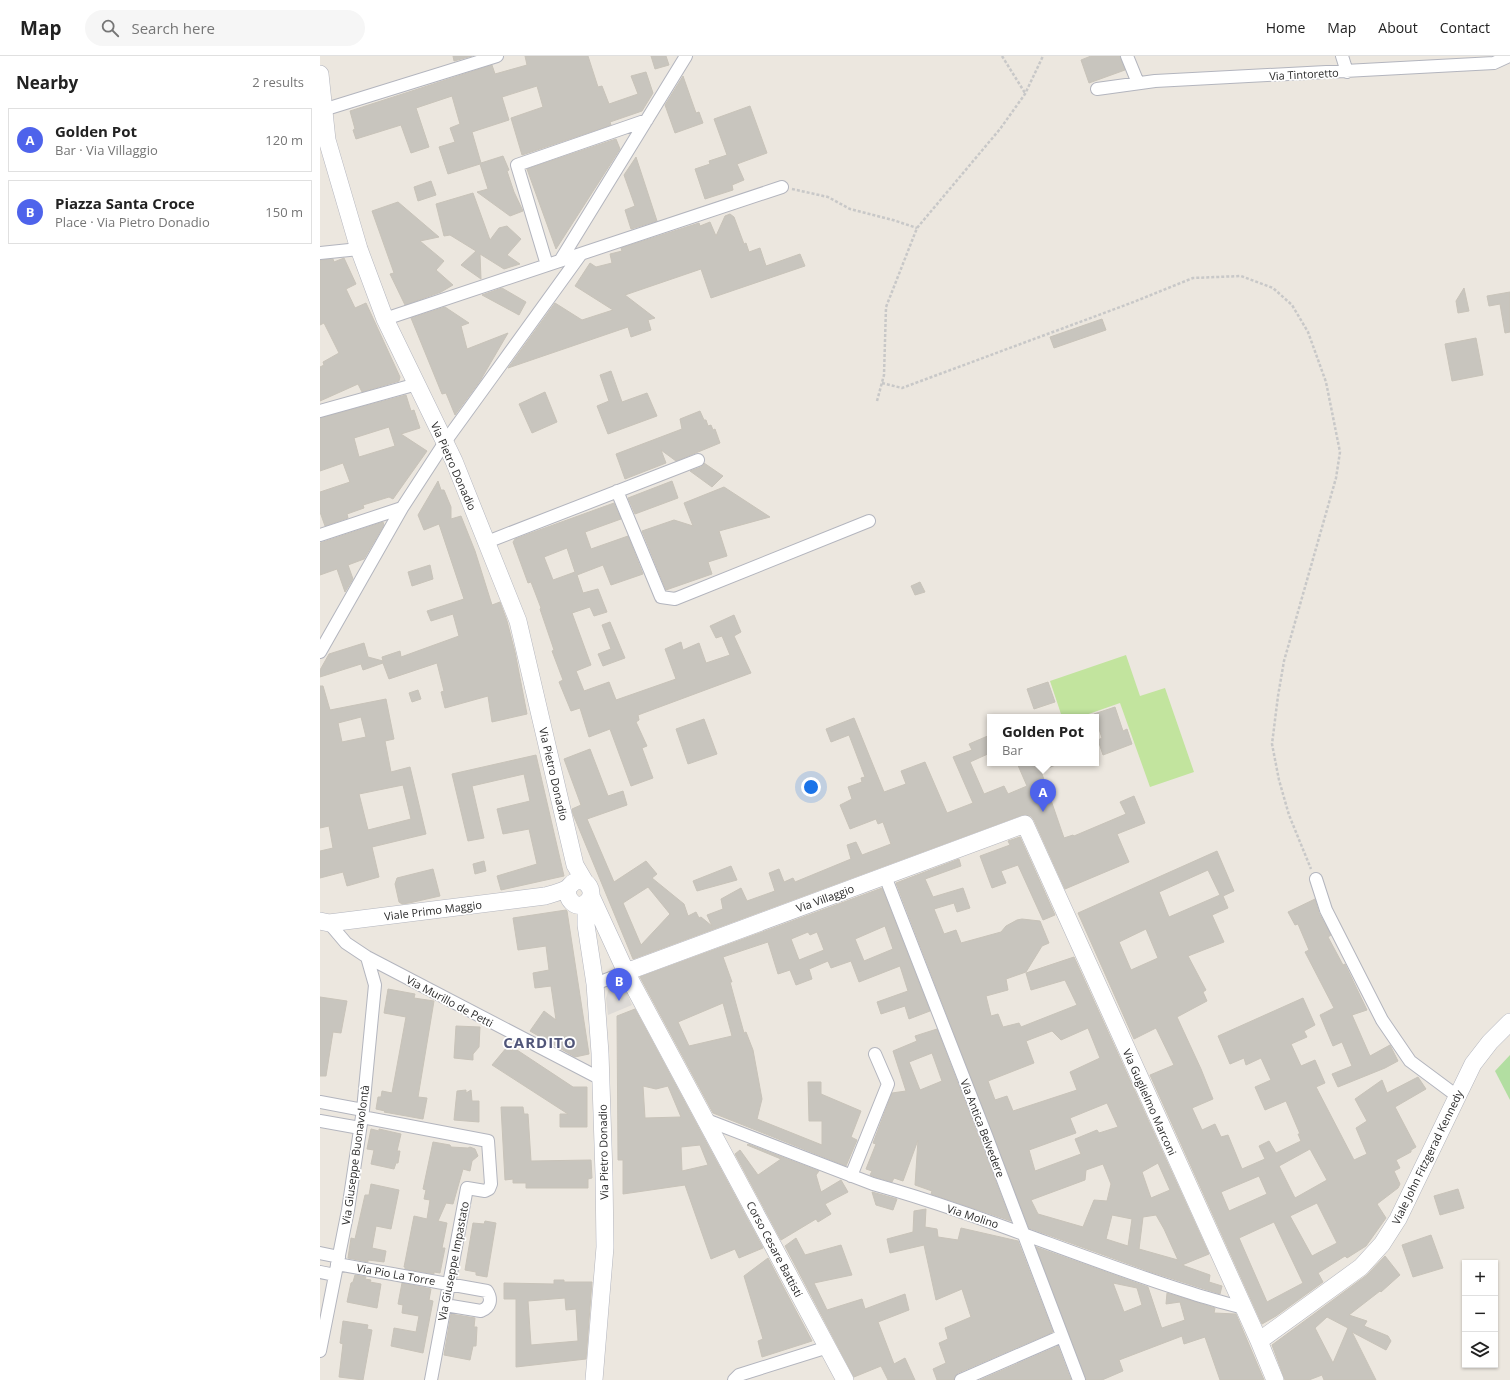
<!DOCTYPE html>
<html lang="en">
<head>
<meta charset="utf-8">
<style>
  :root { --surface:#fff; --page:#f6f6f6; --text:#222; --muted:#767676; --line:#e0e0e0; --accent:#4e63eb }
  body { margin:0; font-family:"Open Sans",sans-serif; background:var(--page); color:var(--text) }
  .controls { position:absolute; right:12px; bottom:12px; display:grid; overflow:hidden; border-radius:0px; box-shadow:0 1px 3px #0004 }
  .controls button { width:36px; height:36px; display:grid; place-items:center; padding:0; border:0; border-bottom:1px solid var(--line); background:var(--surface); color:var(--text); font:20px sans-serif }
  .you { position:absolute; left:491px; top:731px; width:14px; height:14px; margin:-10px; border:3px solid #fff; border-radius:50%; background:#1a73e8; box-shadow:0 0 0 6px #1a73e833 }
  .badge { display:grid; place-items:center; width:26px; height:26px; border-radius:50%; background:var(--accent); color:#fff; font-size:13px; font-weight:700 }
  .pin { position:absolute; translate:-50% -33px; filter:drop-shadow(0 1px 2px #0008) }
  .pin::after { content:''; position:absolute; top:21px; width:14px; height:12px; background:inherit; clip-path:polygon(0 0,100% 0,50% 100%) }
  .popup { position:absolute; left:667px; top:658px; width:112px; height:52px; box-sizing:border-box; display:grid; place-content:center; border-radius:0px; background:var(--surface); filter:drop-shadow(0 1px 3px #0005); font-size:13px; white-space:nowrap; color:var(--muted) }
  .popup b { font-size:15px; color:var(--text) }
  .popup::after { content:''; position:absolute; left:50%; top:100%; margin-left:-8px; border:8px solid transparent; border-top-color:var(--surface) }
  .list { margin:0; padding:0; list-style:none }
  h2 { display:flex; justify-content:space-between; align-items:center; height:52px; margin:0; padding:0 16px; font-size:17px }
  h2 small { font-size:13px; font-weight:400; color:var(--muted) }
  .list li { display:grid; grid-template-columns:26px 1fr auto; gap:12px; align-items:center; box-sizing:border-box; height:64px; margin:0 8px 8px; padding:0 8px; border:1px solid var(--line); border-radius:0px }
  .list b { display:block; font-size:15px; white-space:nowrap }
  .list p { margin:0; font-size:13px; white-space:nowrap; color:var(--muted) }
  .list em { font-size:13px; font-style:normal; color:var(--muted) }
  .icon { flex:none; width:22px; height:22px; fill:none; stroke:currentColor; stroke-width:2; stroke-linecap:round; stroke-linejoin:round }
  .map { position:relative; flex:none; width:1190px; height:1324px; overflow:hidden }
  header { display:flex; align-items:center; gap:24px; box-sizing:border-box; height:56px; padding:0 20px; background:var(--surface); border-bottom:1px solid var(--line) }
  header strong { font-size:19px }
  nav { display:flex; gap:22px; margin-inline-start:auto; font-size:14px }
  .search { width:280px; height:36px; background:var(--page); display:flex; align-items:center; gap:10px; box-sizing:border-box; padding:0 14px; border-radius:22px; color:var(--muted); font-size:15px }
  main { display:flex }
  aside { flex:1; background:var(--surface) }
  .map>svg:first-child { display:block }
  .green { fill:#b2dea1 }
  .pitch { fill:#c2e49e }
  .plaza { fill:#dddad6 }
  .building { fill:#c8c5be; stroke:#c8c3b9; fill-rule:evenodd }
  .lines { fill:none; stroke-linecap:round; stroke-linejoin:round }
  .street-casing { stroke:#b3b5be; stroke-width:14 }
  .secondary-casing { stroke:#b3b5be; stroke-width:18 }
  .path { stroke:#c8c8c8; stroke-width:2.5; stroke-dasharray:3 2; stroke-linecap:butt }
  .street { stroke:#fff; stroke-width:12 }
  .secondary { stroke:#fff; stroke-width:17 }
  .labels { text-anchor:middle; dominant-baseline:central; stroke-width:3.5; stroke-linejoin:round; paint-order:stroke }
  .street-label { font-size:11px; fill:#2c2c2c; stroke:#fff }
  .district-label { font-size:15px; font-weight:bold; letter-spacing:1px; fill:#505579; stroke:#fff }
</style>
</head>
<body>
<header>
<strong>Map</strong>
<div class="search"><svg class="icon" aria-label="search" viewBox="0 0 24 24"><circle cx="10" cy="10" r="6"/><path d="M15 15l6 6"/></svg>Search here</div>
<nav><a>Home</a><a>Map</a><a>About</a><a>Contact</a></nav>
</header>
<main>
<aside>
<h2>Nearby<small>2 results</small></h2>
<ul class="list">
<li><span class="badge">A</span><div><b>Golden Pot</b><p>Bar · Via Villaggio</p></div><em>120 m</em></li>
<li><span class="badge">B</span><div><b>Piazza Santa Croce</b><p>Place · Via Pietro Donadio</p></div><em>150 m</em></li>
</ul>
</aside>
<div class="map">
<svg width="1190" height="1324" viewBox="0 0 1190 1324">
  <rect width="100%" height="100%" fill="#ece7df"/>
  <!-- green -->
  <path class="green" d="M1190,999V1044L1175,1015Z"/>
  <!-- pitch -->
  <path class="pitch" d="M806,599L820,640L845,632L874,716L830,731L800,647L760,661H742L730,625Z"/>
  <!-- plaza -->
  <path class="plaza" d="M299,927L303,928L312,949L288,959L286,942L289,932Z"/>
  <!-- building -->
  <path class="building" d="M133,0H152L134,5Z
    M205,0H268L278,31L282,30L289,48L318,38L311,20L326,16L333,37L322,55L290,66L291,69L202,99L191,62L223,51L217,30L182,41L189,64L152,76L161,107L183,100L189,114L187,115L194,136L203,155L190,160L157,136L168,133L160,108L128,118L119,91L135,86L130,72L140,68L132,40L96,52L109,91L91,97L81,69L36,83L33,74L35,73L30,55L172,9L175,18L207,9Z
    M331,0H346L349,9L335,13Z
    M771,0H800L805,14L769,27L761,4Z
    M363,20L376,57L379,56L383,67L355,77L345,49Z
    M430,50L447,97L417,108L424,124L412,129L413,134L385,143L375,113L390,108L389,105L407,99L394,63Z
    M296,83L300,93L236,193L207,113Z
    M316,101L337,165L311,173L305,154L315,150L304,119Z
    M111,125L116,139L98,145L94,131Z
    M153,137L170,184L179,172L187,170L201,183L187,199L200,208L184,213L160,198L161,223L141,209L156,195L130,179L124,180L116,148Z
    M78,146L119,181L100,185L124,205L116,214L133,229L121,236L85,249L70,218L74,217L52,155Z
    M410,158L414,161L424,188L426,187L429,196L440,192L446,210L480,198L485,210L391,242L381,213L305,239L335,262L328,264L331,274L311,281L308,271L188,312L235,247L262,264L293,254L255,230L270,207L276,211L292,207L290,198L302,195L301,192L379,167L380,170L390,166L396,180L405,160Z
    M24,202L36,228L26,233L35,252L46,247L80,321L79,325L42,336L38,328L0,345V311L4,309L3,306L19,297L4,267L0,269V204L13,203L14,206Z
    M182,232L206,246L199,259L162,239Z
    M1144,232L1149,255L1138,257L1136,245Z
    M1190,236V276L1185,277L1180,248L1169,250L1167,240Z
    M125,251L149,267L141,270L147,293L188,277L160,325L135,359L126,337L122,338L91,262Z
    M782,263L786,274L734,292L730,281Z
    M1156,282L1163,319L1132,325L1125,288Z
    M291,315L302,346L327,337L337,360L288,378L277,350L289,345L280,319Z
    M225,336L237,366L212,377L199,348Z
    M86,339L91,355L94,354L100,372L81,378L107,395L73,443L69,441L43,449L44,452L27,458L28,462L5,470L0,456V436L30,426L23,407L0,415V362ZM69,371L75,390L39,401L34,382Z
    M380,355L384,364H386L388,370L391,369L393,374L395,373L400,387L356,405L341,394L346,407L305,423L296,398L362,373L360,363Z
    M384,407L403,420L392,431L370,415L381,411Z
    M118,425L121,434H124L131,451V463L141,460L155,495L172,549L180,546L187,565L195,596L207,658L172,666L168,640L125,652L121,636L124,635L117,607L69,623L63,607L43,614L41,608L0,621V614L9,598L44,587L48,601L63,605L62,601L80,595L81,601L139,580L133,558L111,565L107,555L144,543L119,468L104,474L98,459Z
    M352,425L358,442L315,458L308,442Z
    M404,431L450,461L399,475L407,500L388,506L392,518L346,534L322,475L354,464L373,470L364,447Z
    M294,447L301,463L265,476L271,493L308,480L323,518L291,529L283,509L257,519L263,537L278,533L287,556L274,560L270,551L252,557L271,609L256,615L264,635L289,626L296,644L356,623L345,593L361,586L363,594L379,587L386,607L410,599L402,580L396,582L390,570L414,559L421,576L414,580L431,617L318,659L319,664L316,666L327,690L322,692L333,722L311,730L290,673L269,681L260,652L251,655L239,626L243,624L232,595L234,594L220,553L221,552L211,526L208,527L193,486L195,483L211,477ZM247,492L255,516L233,524L224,501Z
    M63,466L64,469L44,503L28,509L33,523L25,536L17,513L0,519V487Z
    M110,509L113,523L92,530L88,516Z
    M600,526L605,536L595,539L591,530Z
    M290,566L305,602L283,610L278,598L291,593L282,569Z
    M728,626L735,646L714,653L707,633Z
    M0,630H3L10,654L66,643L74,683L65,685L71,716L90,711L106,778L52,791L59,821L27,830L23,816L0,822V795L13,792L9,770L0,772ZM41,661L46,681L22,686L18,667ZM83,729L91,763L48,774L39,738Z
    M98,634L101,643L92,646L89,637Z
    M795,651L803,675L807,673L812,688L783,699L778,684L782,682L774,658Z
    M534,662L564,736L586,728L581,715L605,706L627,757L653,747L633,701L652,694L649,688L670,679V697L650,706L664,738L684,730L688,738L707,730L697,707H740L721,715L744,782L753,779L754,780L806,758L800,746L814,740L825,767L797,778L809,806L745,833L714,764L711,760L702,759L313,903L253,758L252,753L261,749L244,703L270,693L288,740L303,735L307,749L267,763L294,826L326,805L337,818L332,822L364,848L368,860L376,856L379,862L381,861L392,870L387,859L403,853L401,843L421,832L427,845L455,835L449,817L459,813L464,826L473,822L475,826L531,803L527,789L536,786L542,799L571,788L563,766L558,768L556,763L530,773L520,749L532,743L528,731L542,726L541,722L545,721L529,679L511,686L506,673ZM328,831L350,858L321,889L303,847Z
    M384,663L397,698L368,708L356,673Z
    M216,699L244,820L181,834L177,820L217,808L209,773L183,778L177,753L210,745L204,718L152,730L164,782L148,785L132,718Z
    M700,781L735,859L723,864L698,809L681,815L686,827L672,832L660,800L690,789L688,785Z
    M897,795L914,835L903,840L908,852L892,859L904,886L868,900L886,934L883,936L887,945L857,961L881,1013L893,1043L872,1052L882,1074L895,1068L901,1081L908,1079L922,1113L945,1103L939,1090L949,1085L956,1097L981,1085L978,1078H980L966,1045L945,1054L935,1031L951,1024L941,1002L926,1009L924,1002L910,1008L898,980L983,942L995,969L984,975L987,981L971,988L981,1010L995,1004L1005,1027L996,1031L1034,1104L1047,1098L1036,1072L1047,1065L1035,1043L1062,1024L1067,1037L1098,1021L1106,1033L1075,1051L1096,1091L1091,1094V1096L1076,1104L1080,1112L1074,1115L1080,1128L1078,1132L1057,1148L1066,1162L1046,1190L1027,1202L1025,1200L998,1217L1003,1226L956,1260L942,1268L830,1019L854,1009L836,972L814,983L758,857ZM888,814L900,839L849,861L839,836ZM826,873L838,902L811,914L799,886ZM990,1093L1007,1124L975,1142L959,1110ZM939,1120L947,1138L909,1155L901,1136ZM997,1147L1017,1187L992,1200L970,1160ZM954,1166L983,1227L947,1246L919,1182Z
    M639,803L641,810L605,823L613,841L643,832L650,852L637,856L634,847L614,853L624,878L636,874L641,887L681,876L686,870L697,864L702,863L720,865L729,887L722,890L706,916L686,923L688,934L666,940L671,960L678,958L683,971L699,967L701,971L757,949L745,924L711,934L706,917L754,901L889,1198L862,1209L890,1219L889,1226L902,1230L900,1238L831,1216L709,1172L576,827ZM768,972L780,1002L750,1016L757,1034L693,1055L687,1040L675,1044L668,1025L714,1007L706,985L732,975L741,984ZM787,1047L798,1071L779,1077L777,1074L755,1083L761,1098L715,1115L709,1094L756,1077L750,1062ZM838,1107L850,1134L831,1142L822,1116ZM783,1108L791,1128L787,1145L774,1144L763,1171L718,1158L711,1144L765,1124L766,1114ZM792,1159L812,1163L808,1190L786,1183ZM836,1159L844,1173L858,1204L819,1193L823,1161Z
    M164,805L166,815L155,818L153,808Z
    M411,810L417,824L377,835L373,825Z
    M113,813L120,840L89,847L82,848L79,846L75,828L77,822Z
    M562,832L610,955L589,963L585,950L561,958L557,946L588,935L580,910L539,926L531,905L511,912L508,905L489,913L492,923L476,929L470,914L458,918L448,886L403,901L412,926H410L424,977L426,976L433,994L442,1043L437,1063L502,1089V1065H489L488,1026H501V1038L541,1055L531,1081L537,1084L526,1110L393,1057L320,921ZM565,870L573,893L544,905L535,883ZM488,876L490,879L497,876L504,894L479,904L471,883ZM403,947L412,980L369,990L358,966Z
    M995,843L999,857L1011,879L1008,881L1023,909L1025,908L1047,954L1032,959L1050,1000L1070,989L1078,1005L1065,1012L1018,1031L1012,1018L1032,1010L1022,986L1013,990L1000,959L1014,952L985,896L989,894L978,868L975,869L968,856Z
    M246,854L247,855L269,998L255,1001L210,975L224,955L236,964L231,930L215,932L213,917L229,914L226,890L198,894L193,862Z
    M68,933L95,938L94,942L114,945L98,1041L107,1042L103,1063L64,1056L65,1055L56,1053L58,1041H61L62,1035L72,1037L86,961L64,957Z
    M0,941L27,945L21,977L13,976L6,1020H0Z
    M315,953L443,1192L419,1202L415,1193L391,1203L365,1129L303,1138V1104H298L297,960ZM323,1030L336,1033L348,1030L361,1061L325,1062ZM380,1089L388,1109L362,1115L361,1091Z
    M136,970L160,971L159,991L153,998V1004L134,1002Z
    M617,973L659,1082L691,1165L611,1138L612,1135L595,1129L598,1084L583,1125L574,1122L572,1126L555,1121L550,1119L552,1115L546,1113L556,1088L553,1087L572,1037L586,1035L573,995L597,985L595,980ZM612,997L622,1025L600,1034L589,1006Z
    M187,991L192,995L194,992L253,1031H267V1071H240V1058H248L172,1009Z
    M146,1034V1037L151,1034L152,1045H159V1066L134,1064L137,1035Z
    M181,1051H203L204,1058H208L211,1105L271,1104L272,1122L268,1123V1132H206V1127H193V1123L185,1124Z
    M51,1073L59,1075V1073L81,1078L77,1095H80L78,1107H76L74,1113L51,1108L54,1094L47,1093Z
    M113,1086L130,1089L131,1091L148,1092L150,1091L155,1093L158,1100L152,1105L150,1115L143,1113L133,1148L126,1147L118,1165L127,1167L122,1192H125L120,1217L114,1216V1218L85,1213V1211H84L94,1160L107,1163L110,1144L104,1143L106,1134L103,1133Z
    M428,1088L499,1115L496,1119L501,1136L521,1124L528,1136L505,1148L511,1158L498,1166L496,1163L461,1184L415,1098L420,1094L438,1119L461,1103L427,1089Z
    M51,1128L79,1134L71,1173L56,1170L52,1192L66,1195L64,1206L48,1204V1206L28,1202L31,1182L35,1183L45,1139H49Z
    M1138,1133L1144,1152L1120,1159L1114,1140Z
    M552,1136L577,1143L573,1154L556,1149Z
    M606,1153L605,1171L617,1173L618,1181L638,1184L641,1172L698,1185L733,1276L638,1317L635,1320L634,1324H617L613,1313L626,1307L619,1287L628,1283L625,1272L651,1261L642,1233L616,1244L604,1189L570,1197L567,1183L593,1176L594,1155Z
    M165,1165L176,1167L167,1221L156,1219V1216L145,1214L153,1167L164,1168Z
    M1111,1179L1123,1212L1093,1221L1082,1189Z
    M476,1182L485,1199L521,1189L532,1219L494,1227L507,1254L542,1243L545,1253L585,1238L589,1254L558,1266L574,1308L585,1302L595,1324H568L561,1310L534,1321L465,1190Z
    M716,1191L828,1231L842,1273V1272L865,1264L860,1246L846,1248L847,1237L895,1252L894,1257L916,1258L944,1324H900L885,1281L864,1288L862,1280L799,1304L803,1315L782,1324H766ZM793,1227L817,1232L822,1249L804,1256Z
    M1065,1200L1080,1219L1061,1236L1060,1235L1029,1259L1047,1265L1044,1270L1068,1280L1071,1285L1066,1294L1032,1276L1056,1324H1004L1002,1319L989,1324H965L952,1289L1047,1219ZM1007,1261L1028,1272L1013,1307L995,1272Z
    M448,1202L492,1285L442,1301L438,1285L443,1283L424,1220Z
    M35,1219L46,1221L45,1223L51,1224L50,1226L61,1228L57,1252L27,1246L31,1227L33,1226Z
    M234,1224H244V1226H272L266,1303L196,1311V1243H184V1227L234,1228ZM245,1242L246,1254L256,1253L258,1285L211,1289L208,1245Z
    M82,1227L111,1233L109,1244L113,1245L103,1297L71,1290L74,1272L96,1276L99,1260L82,1257L83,1249L78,1248Z
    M131,1258L155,1262L154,1271H157L156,1290H153L150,1304L124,1299Z
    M23,1265L48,1269L47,1273L52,1274L43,1324L19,1321L23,1288L20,1287Z
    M738,1290L751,1324H660Z"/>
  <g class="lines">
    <!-- street casing -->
    <g class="street-casing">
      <path id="street" d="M807,0L818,27
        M1022,0L1027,16
        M777,33L835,25L1174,7L1189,0
        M3,54L177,0
        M0,197L39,193
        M240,205L366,0
        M227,209L197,109L327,64
        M65,263L462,131
        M0,355L97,328
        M297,435L341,541L355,543L549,465
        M0,479L82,452
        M167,486L378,404
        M0,596L82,452L125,386L261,198
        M565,820L666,1079L759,1324
        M996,823L1006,854L1062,964L1090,1005L1137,1040
        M9,867L26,887L47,901L281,1023
        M275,928L306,916
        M0,1046L43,1054
        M42,1061L168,1085L171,1128L169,1133L165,1135L147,1132L111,1324
        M384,1063L553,1128C661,1158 762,1203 868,1236C886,1242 905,1247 923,1252
        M0,1065L40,1072
        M531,1120L568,1028L555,998
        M0,1197L19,1201
        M17,1208L167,1235C172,1243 171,1251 161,1255L125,1249
        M0,1216L15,1219
        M0,1295L28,1154L43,1054L55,929L47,901
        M414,1324L419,1319L508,1291
        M641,1324L742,1280"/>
    </g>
    <!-- secondary casing -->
    <g class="secondary-casing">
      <path id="secondary" d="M0,18L7,84L39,193L65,263L134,405L198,565L255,809L265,826
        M271,840L306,916L525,1324
        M266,847V869L275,928L280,997L284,1119L285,1191L274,1324
        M0,865L9,867L225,840C232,838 240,836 246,833C250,831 251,827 256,825C267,822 276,836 268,845C258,856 245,844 248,832
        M306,916L705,768L939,1285L955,1324
        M939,1285L1041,1211L1062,1188L1078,1163L1153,1008L1170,986L1190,966"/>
    </g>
    <!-- path -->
    <path class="path" d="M682,0L705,37
      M472,133L508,141L530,153L573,164L597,172
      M562,327L582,332L811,247L873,222L921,220L953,232L972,249L988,276L1006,326L1020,396L1016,422L964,605L958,640L952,688L959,724L969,759L991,813
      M557,345L564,319L566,251L597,172L680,73L705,38L723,0"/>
    <!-- street -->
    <use href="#street" class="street"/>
    <!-- secondary -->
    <use href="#secondary" class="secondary"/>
  </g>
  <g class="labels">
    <!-- street labels -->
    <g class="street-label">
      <text transform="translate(984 18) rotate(-3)">Via Tintoretto</text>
      <text transform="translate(134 410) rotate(66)">Via Pietro Donadio</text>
      <text transform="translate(234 718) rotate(77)">Via Pietro Donadio</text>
      <text transform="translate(505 842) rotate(-20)">Via Villaggio</text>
      <text transform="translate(113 854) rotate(-7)">Viale Primo Maggio</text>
      <text transform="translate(130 945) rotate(28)">Via Murillo de Petti</text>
      <text transform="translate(830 1046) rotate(66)">Via Guglielmo Marconi</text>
      <text transform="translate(663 1072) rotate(69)">Via Antica Belvedere</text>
      <text transform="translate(283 1096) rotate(-91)">Via Pietro Donadio</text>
      <text transform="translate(35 1099) rotate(-82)">Via Giuseppe Buonavolontà</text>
      <text transform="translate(1107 1101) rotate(-64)">Viale John Fitzgerad Kennedy</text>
      <text transform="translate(653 1160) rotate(18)">Via Molino</text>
      <text transform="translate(455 1193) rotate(62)">Corso Cesare Battisti</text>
      <text transform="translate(133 1205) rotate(-79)">Via Giuseppe Impastato</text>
      <text transform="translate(76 1218) rotate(10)">Via Pio La Torre</text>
    </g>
    <!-- district labels -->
    <g class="district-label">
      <text x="220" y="986">CARDITO</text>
    </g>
  </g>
</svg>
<div class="controls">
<button>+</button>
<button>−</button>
<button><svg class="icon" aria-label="layers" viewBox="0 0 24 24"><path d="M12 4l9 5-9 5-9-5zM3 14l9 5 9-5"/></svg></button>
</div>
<div class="you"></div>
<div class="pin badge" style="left:723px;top:756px">A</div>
<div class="popup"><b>Golden Pot</b>Bar</div>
<div class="pin badge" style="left:299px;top:945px">B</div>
</div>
</main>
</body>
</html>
